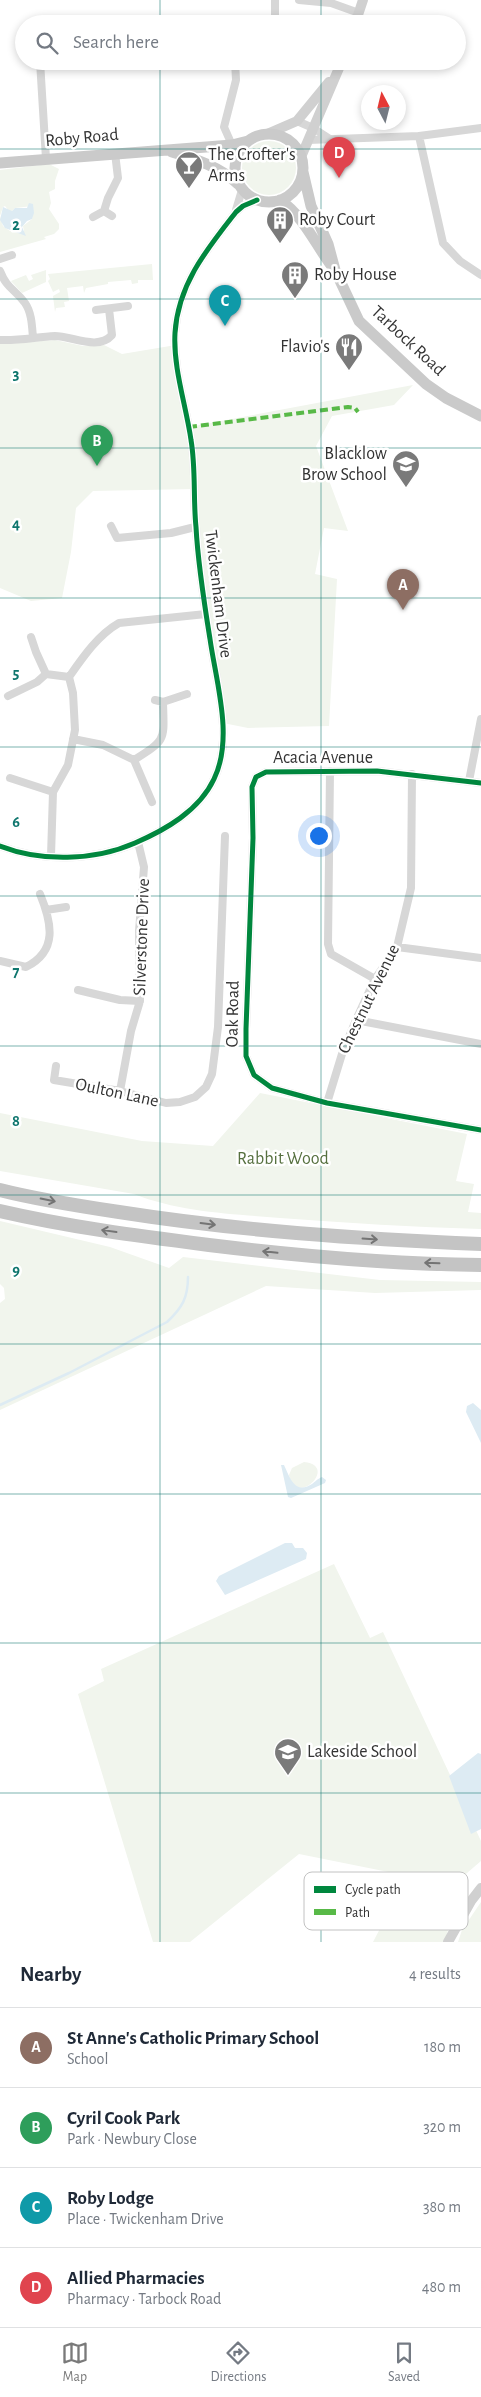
<!DOCTYPE html>
<html lang="en">
<head>
<meta charset="utf-8">
<style>
  :root { --surface:#fff; --page:#f2f2f3; --text:#1f2937; --muted:#747a83; --line:#e0e1e3; --accent:#7a7a7a }
  body { margin:0; font-family:"Alegreya Sans",sans-serif; background:var(--page); color:var(--text) }
  .compass { position:absolute; left:361px; top:85px; width:45px; height:45px; border-radius:50%; background:var(--surface); box-shadow:0 2px 8px #0003; rotate:353deg }
  .you { position:absolute; left:318px; top:835px; width:18px; height:18px; margin:-12px; border:4px solid #fff; border-radius:50%; background:#1a73e8; box-shadow:0 0 0 8px #1a73e833 }
  .badge { display:grid; place-items:center; width:32px; height:32px; border-radius:50%; background:var(--accent); color:#fff; font-size:16px; font-weight:700 }
  .pin { position:absolute; translate:-50% -41px; filter:drop-shadow(0 1px 2px #0008) }
  .pin::after { content:''; position:absolute; top:26px; width:18px; height:15px; background:inherit; clip-path:polygon(0 0,100% 0,50% 100%) }
  .list { margin:0; padding:0; list-style:none }
  h2 { display:flex; justify-content:space-between; align-items:center; height:65px; margin:0; padding:0 20px; font-size:21px }
  h2 small { font-size:16px; font-weight:400; color:var(--muted) }
  .list li { display:grid; grid-template-columns:32px 1fr auto; gap:15px; align-items:center; box-sizing:border-box; height:80px; padding:0 20px; border-top:1px solid var(--line) }
  .list b { display:block; font-size:19px; white-space:nowrap }
  .list p { margin:0; font-size:16px; white-space:nowrap; color:var(--muted) }
  .list em { font-size:16px; font-style:normal; color:var(--muted) }
  .icon { flex:none; width:28px; height:28px; fill:none; stroke:currentColor; stroke-width:2; stroke-linecap:round; stroke-linejoin:round }
  .map { position:relative; flex:none; width:481px; height:1942px; overflow:hidden }
  .search { position:absolute; background:var(--surface); box-shadow:0 2px 8px #0003; left:15px; right:15px; top:15px; height:55px; display:flex; align-items:center; gap:12px; box-sizing:border-box; padding:0 18px; border-radius:28px; color:var(--muted); font-size:19px }
  .sheet { height:385px; background:var(--surface) }
  nav { display:flex; justify-content:space-around; align-items:center; box-sizing:border-box; height:70px; border-top:1px solid var(--line); background:var(--surface); font-size:14px; color:var(--muted) }
  nav a { display:grid; justify-items:center; gap:2px }
  nav .on { color:var(--accent) }
  .map>svg:first-child { display:block }
  .green { fill:#f1f5ed; fill-rule:evenodd }
  .water { fill:#ddebf3 }
  .lines { fill:none; stroke-linecap:round; stroke-linejoin:round }
  .stream { stroke:#ddebf3; stroke-width:2.5 }
  .street { stroke:#d7d7d7; stroke-width:8 }
  .secondary { stroke:#d0d0d0; stroke-width:10 }
  .primary { stroke:#cacaca; stroke-width:11 }
  .highway { stroke:#c4c4c4; stroke-width:14 }
  .quiet { stroke:#58b947; stroke-width:4; stroke-dasharray:8 4; stroke-linecap:butt }
  .cycleway-casing { stroke:#fff; stroke-width:8 }
  .cycleway { stroke:#00873e; stroke-width:5 }
  .oneway { stroke:#747474 }
  .grid { fill:none; stroke:#0f766e; stroke-width:1; stroke-opacity:0.55 }
  .labels { text-anchor:middle; dominant-baseline:central; stroke-width:5; stroke-linejoin:round; paint-order:stroke }
  .street-label { font-size:18px; fill:#333; stroke:#fff }
  .poi-label { font-size:18px; fill:#333; stroke:#fff; text-anchor:start }
  .park-label { font-size:18px; fill:#56703f; stroke:#fff }
  .key { fill:#fff; stroke:#c2c2c2; stroke-width:1 }
  .key-label { font-size:14px; fill:#333 }
  .grid-label { font-size:16px; text-anchor:middle; font-weight:bold; fill:#0f766e; stroke:#fff; stroke-width:5; stroke-linejoin:round; paint-order:stroke }
</style>
</head>
<body>
<div class="map">
<svg width="481" height="1942" viewBox="0 0 481 1942">
  <rect width="100%" height="100%" fill="#fff"/>
  <!-- green -->
  <path class="green" d="M242 168a27 27 0 1 1 54 0a27 27 0 1 1-54 0Z
    M49,164L59,169L55,181V189L49,192L51,203L49,209L59,224V229L54,234L44,237L46,239L0,252V170ZM5,206L9,211H12L15,208L33,206L32,219L23,226L24,231H10L3,226L0,216L3,207Z
    M152,264L153,280H138V283L132,284L131,280L108,282V284L86,288L84,293L83,286L67,288L69,301L64,302L65,307L56,308L55,312L53,296L60,292L59,289L53,292L48,281L50,279L48,274Z
    M46,270V282L22,293L11,281L26,275L29,281L33,279L31,275Z
    M55,340L83,346L104,345L122,354L176,345L189,427L413,385L394,405L332,416L316,446L348,531L324,528L315,574L337,579L329,726L248,728L223,723L206,614L194,489L93,491L76,508L71,552L62,598L31,601L0,588V344Z
    M260,1093L467,1134L456,1181L474,1184L468,1212L481,1213V1229C414,1227 347,1223 280,1218C232,1214 179,1212 134,1194L0,1171V1113L142,1141L213,1146Z
    M0,1221L110,1247L169,1268L183,1257L380,1280L481,1282V1290L375,1293L266,1286L0,1410V1303L5,1299L4,1288L0,1284Z
    M304,1462C334,1465 307,1496 295,1486C292,1484 290,1479 289,1475L292,1468Z
    M334,1564L370,1638L383,1632L481,1841V1861L453,1885L299,1854L190,1942H153L78,1694L104,1681L101,1669Z
    M404,1883L468,1898L448,1930L445,1942H373Z
    M481,1902V1942H458L462,1930Z"/>
  <!-- water -->
  <path class="water" d="M29,203L33,204L34,213L32,219L27,221L22,227L26,236L5,228L0,220L3,207L12,211L15,208H27Z
    M473,1403L481,1410V1443L466,1412L467,1406Z
    M281,1465H284C290,1478 295,1495 312,1484C315,1482 317,1479 322,1477L326,1480L325,1483L291,1498L288,1497Z
    M285,1543H292L295,1548H303L307,1553L306,1559L225,1595L216,1581L219,1576Z
    M478,1753L481,1754V1829L471,1834L449,1776Z"/>
  <g class="lines">
    <!-- stream -->
    <path class="stream" d="M0,1405L69,1373L167,1322C182,1308 188,1298 188,1277"/>
    <!-- street -->
    <path class="street" d="M299,0L331,3L359,13
      M275,16V0
      M219,21L220,24
      M40,61L46,159
      M297,121L313,128L330,139
      M419,136L443,243L460,261L481,275
      M308,140L419,136L481,128
      M232,145L224,127L236,80L235,61
      M236,210L242,190
      M104,211L108,198L118,178L115,153
      M93,217L104,211L112,216
      M0,259L12,255
      M0,271C7,289 15,289 25,303C32,313 32,327 33,338
      M96,310L128,306
      M0,340C19,341 36,337 55,336C72,336 98,351 112,335L109,309
      M111,526L117,538L171,533L195,527
      M46,674L69,677
      M8,696L37,682L46,674L36,652L31,637
      M155,700L163,702L187,694
      M73,739L103,745L134,760L152,802
      M134,760C167,739 164,741 163,702
      M330,771L328,944L331,954L375,979
      M10,778L53,792
      M469,781L481,719
      M481,783L377,771L266,772L256,777L252,787L253,838L246,1029V1056L254,1075L272,1088L327,1103L481,1130
      M0,846C41,862 94,861 135,843C165,830 199,811 214,779C234,738 216,682 210,639C204,602 198,565 196,527C193,498 196,469 191,440C186,405 173,368 175,333C178,284 207,249 236,212L243,206L257,200
      M51,856L53,792L68,765L75,730L73,693L69,677C83,657 98,635 119,623L206,614
      M46,910L66,907
      M397,947L481,958
      M0,961L26,967C58,951 52,923 40,894
      M78,990L120,1000L140,1001
      M356,1020L481,1044
      M56,1066L54,1080L120,1091L166,1103L180,1102L195,1097L206,1087L212,1074L218,1027L225,836
      M120,1091L131,1031L140,1001L139,931L144,867L138,842
      M327,1103L342,1054L356,1020L375,979L397,947L411,888L412,774"/>
    <!-- secondary -->
    <path class="secondary" d="M355,24L363,0
      M267,134L297,121L329,82
      M301,157L342,61
      M448,1942L471,1901L481,1888"/>
    <!-- primary -->
    <path class="primary" d="M235 168a34 34 0 1 1 68 0a34 34 0 1 1-68 0Z
      M172,152C196,159 220,167 238,184
      M0,163L232,145L248,141
      M303,172L311,206L328,244L335,270L359,321L426,384L446,398L481,416
      M280,200C304,217 314,242 331,265"/>
    <!-- highway -->
    <path class="highway" d="M0,1190C39,1200 79,1206 119,1212C240,1231 359,1239 481,1244
      M0,1211C69,1227 139,1236 209,1245C299,1256 390,1264 481,1265"/>
    <!-- quiet -->
    <path class="quiet" d="M189,427L348,407L355,408L358,412"/>
    <!-- cycleway casing -->
    <g class="cycleway-casing">
      <path id="cycleway" d="M481,783L377,771L266,772L256,777L252,787L253,838L246,1029V1056L254,1075L272,1088L327,1103L481,1130
        M0,846C41,862 94,861 135,843C165,830 199,811 214,779C234,738 216,682 210,639C204,602 198,565 196,527C193,498 196,469 191,440C186,405 173,368 175,333C178,284 207,249 236,212L243,206L257,200"/>
    </g>
    <!-- cycleway -->
    <use href="#cycleway" class="cycleway"/>
  </g>
  <!-- one-way arrows -->
  <defs><path id="oneway-shaft" d="M-6 0H5M1.5-3L5.5 0L1.5 3" fill="none" stroke-width="1.6" stroke-linecap="round" stroke-linejoin="round" transform="scale(1.25)"/></defs>
  <g class="oneway">
    <use href="#oneway-shaft" transform="translate(48 1200) rotate(11)"/>
    <use href="#oneway-shaft" transform="translate(208 1224) rotate(7)"/>
    <use href="#oneway-shaft" transform="translate(109 1231) rotate(-172)"/>
    <use href="#oneway-shaft" transform="translate(370 1239) rotate(4)"/>
    <use href="#oneway-shaft" transform="translate(270 1252) rotate(-174)"/>
    <use href="#oneway-shaft" transform="translate(432 1263) rotate(-178)"/>
  </g>
  <!-- grid -->
  <path class="grid" d="M160,0V24M321,0V24M160,61V1942M321,61V1942M0,149H481M0,299H481M0,448H481M0,598H481M0,747H481M0,896H481M0,1046H481M0,1195H481M0,1344H481M0,1494H481M0,1643H481M0,1793H481"/>
  <!-- icons -->
  <defs>
    <g id="bar-pin" transform="scale(1.4375)"><path d="M0 17L-7.5 6A9.5 9.5 0 1 1 7.5 6Z" fill="#7a7a7a" stroke="#fff"/><path d="M-6-5H6L.8 .8V4.5H3.5V6h-7V4.5H-.8V.8Z" fill="#fff"/></g>
    <g id="building-pin" transform="scale(1.4375)"><path d="M0 17L-7.5 6A9.5 9.5 0 1 1 7.5 6Z" fill="#7a7a7a" stroke="#fff"/><path d="M-4-6H4V6H1V3H-1V6H-4ZM-2.5-4.3h1.7v1.8h-1.7ZM.8-4.3h1.7v1.8H.8ZM-2.5-1h1.7V.8h-1.7ZM.8-1h1.7V.8H.8Z" fill="#fff"/></g>
    <g id="restaurant-pin" transform="scale(1.4375)"><path d="M0 17L-7.5 6A9.5 9.5 0 1 1 7.5 6Z" fill="#7a7a7a" stroke="#fff"/><path d="M-5-6h1v4h1v-4h1v4h1v-4h1v5L-1.5 .5V6h-2V.5L-5-1ZM5-6V6H3V1.5H1.5Q1.5-4 5-6Z" fill="#fff"/></g>
    <g id="school-pin" transform="scale(1.4375)"><path d="M0 17L-7.5 6A9.5 9.5 0 1 1 7.5 6Z" fill="#7a7a7a" stroke="#fff"/><path d="M0-5L7-2L0 1L-7-2ZM-4 1L0 2.5L4 1V4Q0 6-4 4Z" fill="#fff"/></g>
  </defs>
  <g fill-rule="evenodd">
    <use href="#bar-pin" x="189" y="165"/>
    <use href="#building-pin" x="280" y="220"/>
    <use href="#building-pin" x="295" y="275"/>
    <use href="#restaurant-pin" x="349" y="347"/>
    <use href="#school-pin" x="406" y="464"/>
    <use href="#school-pin" x="288" y="1752"/>
  </g>
  <g class="labels">
    <!-- street labels -->
    <g class="street-label">
      <text transform="translate(82 138) rotate(-5)">Roby Road</text>
      <text transform="translate(408 341) rotate(43)">Tarbock Road</text>
      <text transform="translate(218 594) rotate(83)">Twickenham Drive</text>
      <text x="323" y="758">Acacia Avenue</text>
      <text transform="translate(142 937) rotate(-88)">Silverstone Drive</text>
      <text transform="translate(369 999) rotate(-64)">Chestnut Avenue</text>
      <text transform="translate(233 1014) rotate(-89)">Oak Road</text>
      <text transform="translate(117 1093) rotate(12)">Oulton Lane</text>
    </g>
    <!-- poi labels -->
    <g class="poi-label">
      <text x="208" y="155">The Crofter's<tspan x="208" dy="21">Arms</tspan></text>
      <text x="299" y="220">Roby Court</text>
      <text x="314" y="275">Roby House</text>
      <text x="330" y="347" text-anchor="end">Flavio's</text>
      <text x="387" y="454" text-anchor="end">Blacklow<tspan x="387" dy="21">Brow School</tspan></text>
      <text x="307" y="1752">Lakeside School</text>
    </g>
    <!-- park labels -->
    <g class="park-label">
      <text x="283" y="1159">Rabbit Wood</text>
    </g>
  </g>
  <!-- legend -->
  <rect x="304" y="1872" width="164" height="58" rx="8" class="key"/>
  <rect x="314" y="1886" width="22" height="7" fill="#00873e"/>
  <rect x="314" y="1909" width="22" height="6" fill="#58b947"/>
  <g class="key-label">
    <text x="345" y="1894">Cycle path</text>
    <text x="345" y="1917">Path</text>
  </g>
  <g class="grid-label">
    <text x="16" y="230">2</text>
    <text x="16" y="379">3</text>
    <text x="16" y="529">4</text>
    <text x="16" y="678">5</text>
    <text x="16" y="827">6</text>
    <text x="16" y="977">7</text>
    <text x="16" y="1126">8</text>
    <text x="16" y="1275">9</text>
  </g>
</svg>
<svg class="compass" viewBox="-18 -18 36 36"><path d="M0-13l5 13h-10z" fill="#e53935"/><path d="M0 13l5-13h-10z" fill="#747a83"/></svg>
<div class="you"></div>
<div class="pin badge" style="left:403px;top:610px;background:#8d6e63">A</div>
<div class="pin badge" style="left:97px;top:466px;background:#2e9e5b">B</div>
<div class="pin badge" style="left:225px;top:326px;background:#0f9aa8">C</div>
<div class="pin badge" style="left:339px;top:178px;background:#e0444e">D</div>
<div class="search"><svg class="icon" aria-label="search" viewBox="0 0 24 24"><circle cx="10" cy="10" r="6"/><path d="M15 15l6 6"/></svg>Search here</div>
</div>
<section class="sheet">
<h2>Nearby<small>4 results</small></h2>
<ul class="list">
<li><span class="badge" style="background:#8d6e63">A</span><div><b>St Anne's Catholic Primary School</b><p>School</p></div><em>180 m</em></li>
<li><span class="badge" style="background:#2e9e5b">B</span><div><b>Cyril Cook Park</b><p>Park · Newbury Close</p></div><em>320 m</em></li>
<li><span class="badge" style="background:#0f9aa8">C</span><div><b>Roby Lodge</b><p>Place · Twickenham Drive</p></div><em>380 m</em></li>
<li><span class="badge" style="background:#e0444e">D</span><div><b>Allied Pharmacies</b><p>Pharmacy · Tarbock Road</p></div><em>480 m</em></li>
</ul>
</section>
<nav>
<a class="on"><svg class="icon" aria-label="map" viewBox="0 0 24 24"><path d="M3 6l6-2 6 2 6-2v14l-6 2-6-2-6 2zM9 4v14M15 6v14"/></svg>Map</a>
<a><svg class="icon" aria-label="directions" viewBox="0 0 24 24"><path d="M12 3l9 9-9 9-9-9zM9 14v-3h6M13 9l2 2-2 2"/></svg>Directions</a>
<a><svg class="icon" aria-label="saved" viewBox="0 0 24 24"><path d="M7 4h10v16l-5-4-5 4z"/></svg>Saved</a>
</nav>
</body>
</html>
